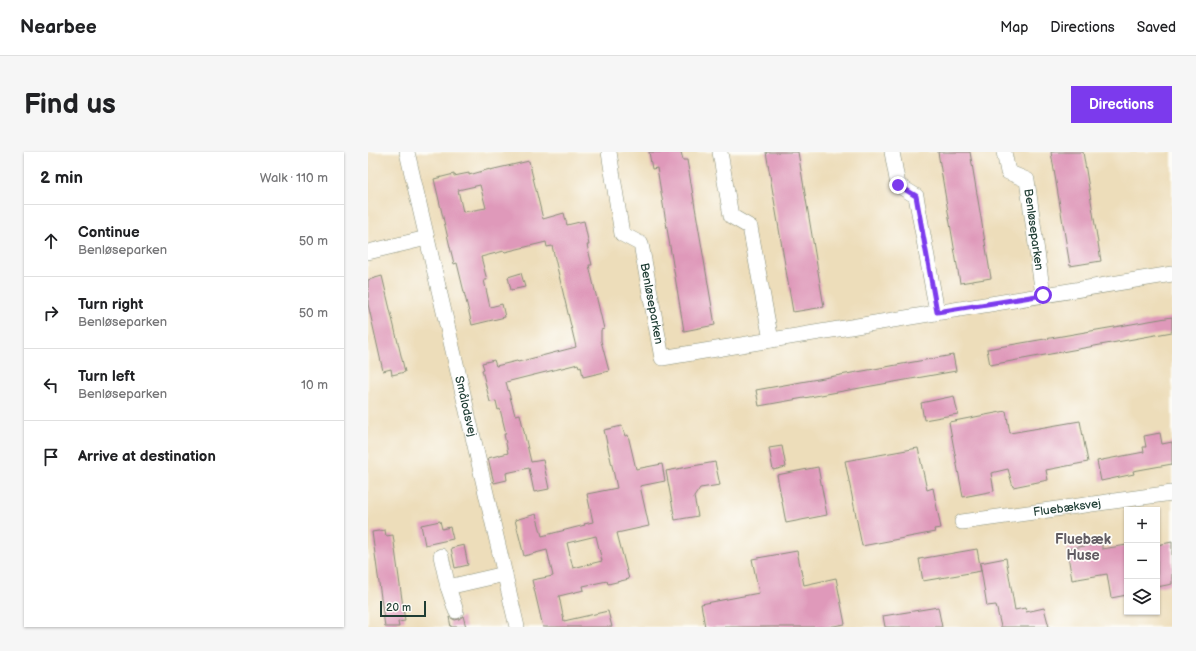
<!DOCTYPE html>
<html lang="en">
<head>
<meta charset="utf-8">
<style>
  :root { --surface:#fff; --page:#f6f6f6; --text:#202124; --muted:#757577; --line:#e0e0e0; --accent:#7c3aed }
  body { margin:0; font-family:"Balsamiq Sans",sans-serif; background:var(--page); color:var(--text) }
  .controls { position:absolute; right:12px; bottom:12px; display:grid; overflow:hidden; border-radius:0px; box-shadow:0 1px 3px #0004 }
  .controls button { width:36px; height:36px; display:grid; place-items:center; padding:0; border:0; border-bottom:1px solid var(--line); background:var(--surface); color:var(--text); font:20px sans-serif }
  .scale { position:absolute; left:12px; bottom:10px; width:46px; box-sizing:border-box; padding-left:4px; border:2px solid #1f3d34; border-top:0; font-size:11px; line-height:14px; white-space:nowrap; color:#1f3d34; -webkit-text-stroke:3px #fdfcf7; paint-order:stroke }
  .stop { position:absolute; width:12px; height:12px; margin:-9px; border:3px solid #7c3aed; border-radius:50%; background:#fff }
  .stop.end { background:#7c3aed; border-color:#fff; box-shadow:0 1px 4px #0008 }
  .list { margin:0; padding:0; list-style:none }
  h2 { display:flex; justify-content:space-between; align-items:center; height:52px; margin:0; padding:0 16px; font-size:17px }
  h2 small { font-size:13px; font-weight:400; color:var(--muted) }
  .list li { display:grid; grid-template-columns:26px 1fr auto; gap:12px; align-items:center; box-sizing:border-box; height:72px; padding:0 16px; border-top:1px solid var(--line) }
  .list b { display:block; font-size:15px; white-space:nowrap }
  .list p { margin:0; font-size:13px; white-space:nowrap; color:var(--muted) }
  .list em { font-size:13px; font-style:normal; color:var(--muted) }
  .icon { flex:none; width:22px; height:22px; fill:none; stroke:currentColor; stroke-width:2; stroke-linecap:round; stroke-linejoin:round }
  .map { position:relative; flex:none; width:804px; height:475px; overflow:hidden; border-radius:0px }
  header { display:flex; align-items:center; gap:24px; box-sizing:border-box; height:56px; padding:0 20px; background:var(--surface); border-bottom:1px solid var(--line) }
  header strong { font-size:19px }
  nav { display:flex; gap:22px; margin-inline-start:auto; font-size:14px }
  .intro { display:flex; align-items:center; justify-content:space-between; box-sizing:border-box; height:96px; padding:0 24px }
  h1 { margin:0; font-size:28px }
  .button { padding:10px 18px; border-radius:0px; background:var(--accent); color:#fff; font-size:14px; font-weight:700 }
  main { display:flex; gap:24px; padding:0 24px }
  aside { flex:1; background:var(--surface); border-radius:0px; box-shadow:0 1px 3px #0004 }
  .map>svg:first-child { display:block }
  .building { fill:#df99ba; fill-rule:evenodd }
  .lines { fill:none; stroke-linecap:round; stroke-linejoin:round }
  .minor-casing { stroke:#868d77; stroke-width:16 }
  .minor { stroke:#fff; stroke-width:15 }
  .route { stroke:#7c3aed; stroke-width:5 }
  .labels { text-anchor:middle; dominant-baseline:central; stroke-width:3.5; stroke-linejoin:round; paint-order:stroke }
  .street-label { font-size:12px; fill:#1f3d34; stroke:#fdfcf7 }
  .quarter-label { font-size:14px; font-weight:bold; fill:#625d63; stroke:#fdfcf7 }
</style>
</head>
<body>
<header>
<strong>Nearbee</strong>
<nav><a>Map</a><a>Directions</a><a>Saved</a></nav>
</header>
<div class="intro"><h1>Find us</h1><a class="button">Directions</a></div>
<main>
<aside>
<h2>2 min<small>Walk · 110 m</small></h2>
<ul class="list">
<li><svg class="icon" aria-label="ahead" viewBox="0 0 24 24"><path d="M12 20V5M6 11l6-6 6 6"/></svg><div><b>Continue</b><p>Benløseparken</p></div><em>50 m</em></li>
<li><svg class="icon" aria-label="right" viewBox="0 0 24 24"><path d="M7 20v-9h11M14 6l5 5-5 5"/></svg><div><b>Turn right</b><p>Benløseparken</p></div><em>50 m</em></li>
<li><svg class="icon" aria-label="left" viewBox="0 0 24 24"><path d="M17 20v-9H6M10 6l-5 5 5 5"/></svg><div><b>Turn left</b><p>Benløseparken</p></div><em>10 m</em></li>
<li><svg class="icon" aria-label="arrive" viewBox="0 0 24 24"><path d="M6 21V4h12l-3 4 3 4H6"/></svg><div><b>Arrive at destination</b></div></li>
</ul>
</aside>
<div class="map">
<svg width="804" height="475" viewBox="0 0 804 475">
  <rect width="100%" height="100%" fill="#fdfcf7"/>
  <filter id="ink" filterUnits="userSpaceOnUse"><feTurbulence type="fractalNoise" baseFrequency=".025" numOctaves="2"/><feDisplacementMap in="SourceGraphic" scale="8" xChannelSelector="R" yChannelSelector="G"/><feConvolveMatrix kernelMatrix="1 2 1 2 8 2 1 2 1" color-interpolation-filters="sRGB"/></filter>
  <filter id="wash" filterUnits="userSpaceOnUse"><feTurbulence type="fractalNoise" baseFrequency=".012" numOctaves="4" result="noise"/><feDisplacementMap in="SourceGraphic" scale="16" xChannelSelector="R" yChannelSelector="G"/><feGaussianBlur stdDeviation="0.9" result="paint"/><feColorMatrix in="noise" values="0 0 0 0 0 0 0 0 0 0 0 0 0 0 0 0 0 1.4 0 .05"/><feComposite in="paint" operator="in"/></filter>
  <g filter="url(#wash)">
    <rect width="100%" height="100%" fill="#edddba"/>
    <g id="blocks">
      <!-- building -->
      <path class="building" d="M281,0H313L315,8H319L347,173L316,179L289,16L284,17Z
        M398,0H430L456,155L425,160Z
        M570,0H602L623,126L592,131Z
        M683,0H715L733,109L702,114Z
        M161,9L175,67L196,61L199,73L216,69L221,93H219L224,113H221L236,177L233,178V189L241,219L215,225L213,214L211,215L210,212L138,230L147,263L152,262L163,310L175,308L181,337L166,340L161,316L138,321L139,328L126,331L120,306L140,301L136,282H138L132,257L130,258L128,249L122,250L114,218L116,217L114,211L126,208L128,214L149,209L150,210L208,195L184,94L179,95L178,90L137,100L136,99L113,105L119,128H116L122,155L134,152L137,165L104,173L89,111L86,112L66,27L86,22V24L101,21V23L122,17V18ZM112,33L118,56L95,60L90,38Z
        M153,121L157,135L143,138L140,125Z
        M14,124L37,220L24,223L23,217L15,219L0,152V128Z
        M804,165V180L622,213L619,197Z
        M585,203L588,219L391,254L388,238Z
        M586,244L590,262L556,268L553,251Z
        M638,259L642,281L712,269L720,310L678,318L680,328L645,335L640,317L623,321L626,339L595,345L581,270Z
        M254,274L257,284L260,283L268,317L294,312L297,329L272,334L281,374L249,381L261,427L240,432L239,429L215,434L216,438L191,444L196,469L240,459L244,475H175L164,428L185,424L179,398L156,404L147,368L168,362L174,384L217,373L216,372L225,370L219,342L249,336L236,278ZM228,384L234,409L205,416L199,391Z
        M792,281L794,292L804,290V312L765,319L766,322L733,329L729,309L776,300L775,295H778L776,284Z
        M414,294L418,315L405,318L401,296Z
        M550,296L559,338L565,336L573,376L566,377L567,380L494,394L477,309Z
        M347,310L352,333L332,336L326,345L330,364L307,368L298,319Z
        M450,315L459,363L418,371L409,323Z
        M72,369L74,377L82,375L85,387L57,393L53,373Z
        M17,378L18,384L25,383L37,469L30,470L31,475H17L4,380Z
        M804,390V432L789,435V393Z
        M734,391V397L759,393V443L743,446L739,422L704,428L699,397Z
        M96,393L100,413L87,416L83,396Z
        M609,397L613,419L555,429L551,407Z
        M429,399L436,433L468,426L477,472L460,475H337L333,452L391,441L384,407Z
        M638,406L647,458L657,456L658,460L676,456L681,475H633L628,453L619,454L612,411Z
        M570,455L574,475H517L515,464Z
        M95,464L98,475H83L81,465L87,468L91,467Z"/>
    </g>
  </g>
  <g filter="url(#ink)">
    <use href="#blocks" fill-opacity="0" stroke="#868d77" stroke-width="1"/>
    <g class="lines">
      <!-- minor casing -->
      <g class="minor-casing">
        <g id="minor">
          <path id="s1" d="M39,0L149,475"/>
          <path id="s2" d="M241,0L254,82L273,92L294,206L804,122"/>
          <path d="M352,0L363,64L382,75L403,188"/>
          <path d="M524,0L530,33L548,44L569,160"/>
          <path id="s3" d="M636,0L640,20L659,28L675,143"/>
          <path d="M0,100L59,86"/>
          <path id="s4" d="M594,370L804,341"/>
          <path d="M73,404L80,435L88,459"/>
          <path d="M80,435L137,422"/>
        </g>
      </g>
      <!-- minor -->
      <use href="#minor" class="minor"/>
    </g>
  </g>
  <g class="lines" filter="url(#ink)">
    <!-- route -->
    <path class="route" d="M530,33L548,44L569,160L675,143"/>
  </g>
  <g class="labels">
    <!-- street labels -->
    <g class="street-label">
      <text stroke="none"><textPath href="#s3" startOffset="91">Benløseparken</textPath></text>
      <text stroke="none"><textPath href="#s2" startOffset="165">Benløseparken</textPath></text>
      <text stroke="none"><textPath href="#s1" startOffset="261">Smålodsvej</textPath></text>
      <text stroke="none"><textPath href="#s4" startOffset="106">Fluebæksvej</textPath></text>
    </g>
    <!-- quarter labels -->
    <g class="quarter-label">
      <text x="715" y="387">Fluebæk<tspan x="715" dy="16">Huse</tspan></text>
    </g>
  </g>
</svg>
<div class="controls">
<button>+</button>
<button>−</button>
<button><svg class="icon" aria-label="layers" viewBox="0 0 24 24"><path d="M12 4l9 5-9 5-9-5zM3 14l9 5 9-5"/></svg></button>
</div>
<div class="scale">20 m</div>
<div class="stop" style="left:675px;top:143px"></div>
<div class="stop end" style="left:530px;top:33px"></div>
</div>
</main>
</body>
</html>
